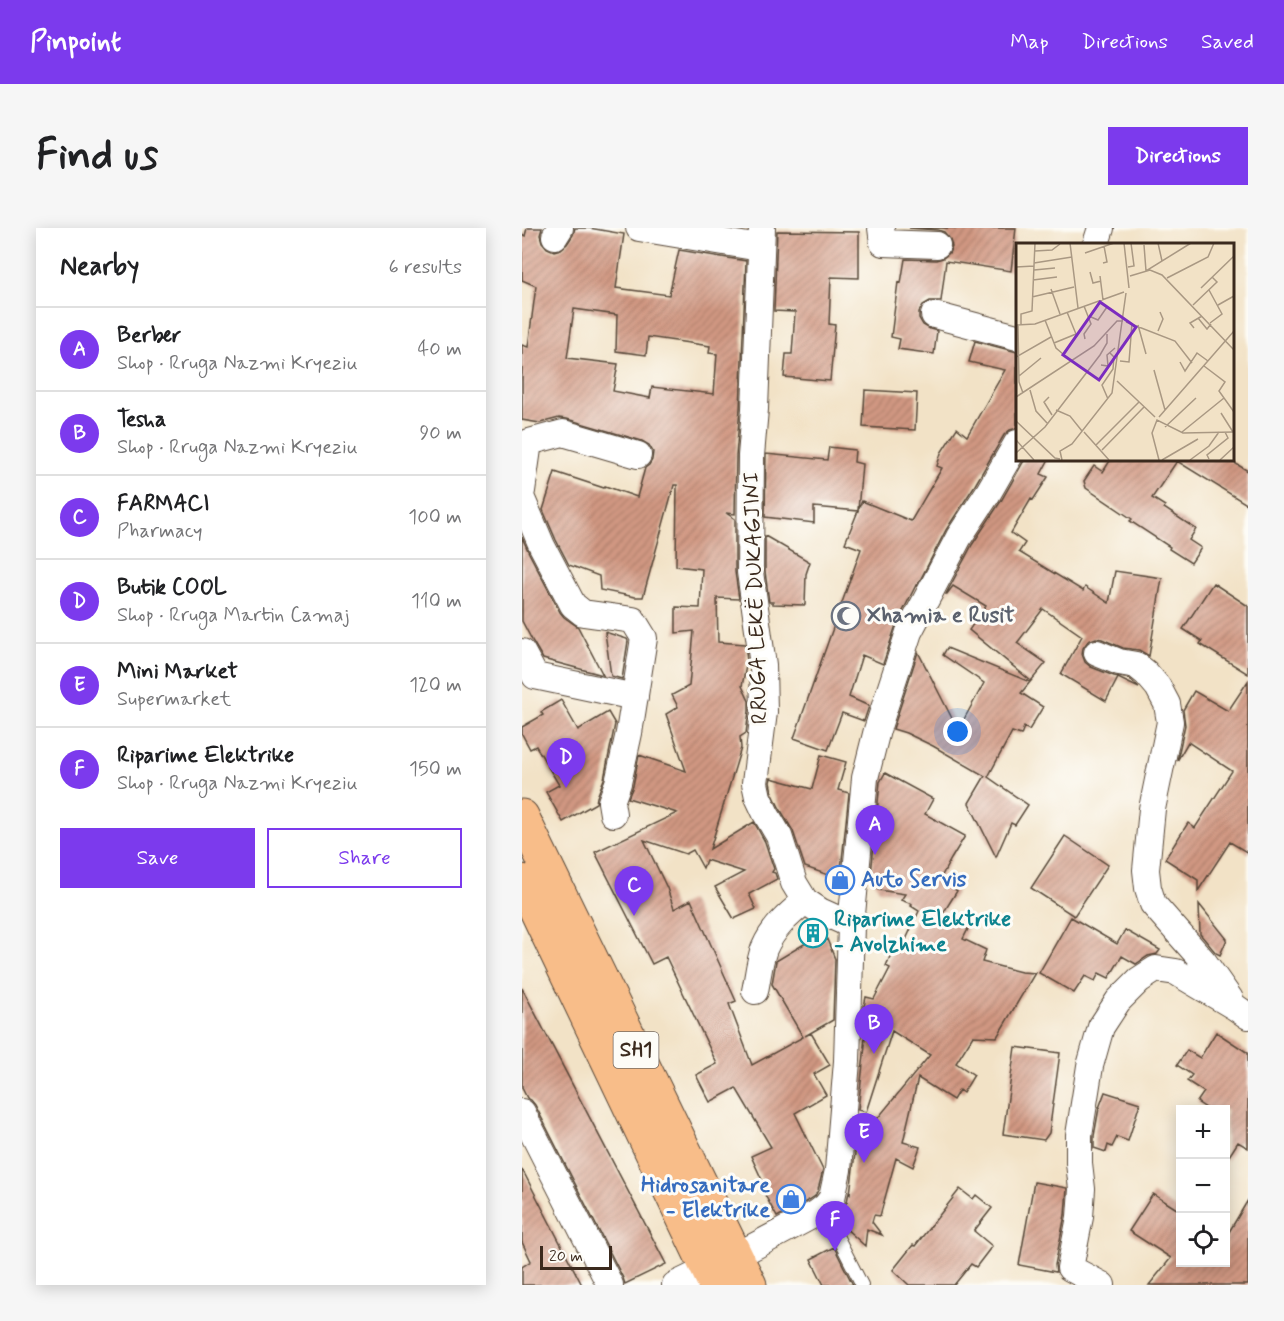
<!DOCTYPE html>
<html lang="en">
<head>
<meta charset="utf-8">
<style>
  :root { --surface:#fff; --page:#f6f6f6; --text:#202124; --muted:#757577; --line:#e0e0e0; --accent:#7c3aed }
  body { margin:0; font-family:Mynerve,sans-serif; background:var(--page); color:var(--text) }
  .controls { position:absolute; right:18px; bottom:18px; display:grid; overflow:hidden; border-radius:0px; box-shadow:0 3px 15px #0003 }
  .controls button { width:54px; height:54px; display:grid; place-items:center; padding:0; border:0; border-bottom:2px solid var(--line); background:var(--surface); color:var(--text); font:30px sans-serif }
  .scale { position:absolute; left:18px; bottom:15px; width:72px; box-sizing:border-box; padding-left:6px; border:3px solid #3b2a1e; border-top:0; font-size:16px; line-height:21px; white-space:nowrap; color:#3b2a1e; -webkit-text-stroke:4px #fdfcf7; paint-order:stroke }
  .you { position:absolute; left:436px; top:504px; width:21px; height:21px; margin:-15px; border:4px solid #fff; border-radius:50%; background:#1a73e8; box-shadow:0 0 0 9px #1a73e833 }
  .badge { display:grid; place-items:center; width:39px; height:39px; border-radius:50%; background:var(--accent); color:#fff; font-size:20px; font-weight:700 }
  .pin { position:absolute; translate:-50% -50px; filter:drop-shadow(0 2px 3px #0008) }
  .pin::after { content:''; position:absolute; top:32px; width:21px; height:18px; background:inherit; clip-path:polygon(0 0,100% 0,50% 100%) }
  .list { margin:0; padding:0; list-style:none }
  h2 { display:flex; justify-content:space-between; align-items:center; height:78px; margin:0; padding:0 24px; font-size:26px }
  h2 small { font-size:20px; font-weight:400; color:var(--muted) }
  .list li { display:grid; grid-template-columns:39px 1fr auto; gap:18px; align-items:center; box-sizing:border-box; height:84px; padding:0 24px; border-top:2px solid var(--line) }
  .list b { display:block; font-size:22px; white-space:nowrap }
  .list p { margin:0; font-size:20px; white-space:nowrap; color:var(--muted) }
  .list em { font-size:20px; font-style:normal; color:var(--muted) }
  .actions { display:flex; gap:12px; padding:18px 24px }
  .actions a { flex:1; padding:14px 0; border:2px solid var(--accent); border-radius:0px; text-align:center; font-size:21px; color:var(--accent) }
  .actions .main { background:var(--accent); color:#fff }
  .icon { flex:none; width:33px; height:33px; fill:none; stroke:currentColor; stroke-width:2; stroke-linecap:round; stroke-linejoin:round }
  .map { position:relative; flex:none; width:726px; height:1057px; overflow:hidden; border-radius:0px }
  header { display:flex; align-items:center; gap:36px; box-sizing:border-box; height:84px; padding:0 30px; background:var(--accent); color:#fff }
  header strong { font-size:28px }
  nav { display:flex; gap:33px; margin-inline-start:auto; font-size:21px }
  .intro { display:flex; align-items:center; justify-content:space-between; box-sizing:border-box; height:144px; padding:0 36px }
  h1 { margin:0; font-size:42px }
  .button { padding:15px 27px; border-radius:0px; background:var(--accent); color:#fff; font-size:21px; font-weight:700 }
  main { display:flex; gap:36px; padding:0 36px }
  aside { flex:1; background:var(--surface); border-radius:0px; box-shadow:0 3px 15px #0003 }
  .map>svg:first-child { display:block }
  .building { fill:url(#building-hatch); fill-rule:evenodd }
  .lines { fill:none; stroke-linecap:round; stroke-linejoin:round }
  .lane-casing { stroke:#564637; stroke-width:14 }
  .street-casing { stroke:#564637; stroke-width:28 }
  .primary-casing { stroke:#564637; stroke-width:35 }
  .lane { stroke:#fff; stroke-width:12 }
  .street { stroke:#fff; stroke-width:26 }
  .primary { stroke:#f8bd89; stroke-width:33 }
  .labels { text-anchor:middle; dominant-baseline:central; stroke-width:6; stroke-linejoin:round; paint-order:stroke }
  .shield { fill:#fdfcf7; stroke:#75695f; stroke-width:1.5 }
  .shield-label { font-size:21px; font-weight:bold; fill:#3b2a1e }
  .street-label { font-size:22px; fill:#3b2a1e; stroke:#fdfcf7 }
  .worship-label { font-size:22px; font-weight:bold; fill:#5b616d; stroke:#fdfcf7; text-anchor:start }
  .shop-label { font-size:22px; font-weight:bold; fill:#366cbe; stroke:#fdfcf7; text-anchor:start }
  .culture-label { font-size:22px; font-weight:bold; fill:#0d838f; stroke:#fdfcf7; text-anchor:start }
  .inset-road { fill:none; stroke:#a99883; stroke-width:1.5 }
  .view { fill:#7b2cbf; fill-opacity:0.15; stroke:#7b2cbf; stroke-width:3 }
  .inset-edge { fill:none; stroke:#3b2a1e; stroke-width:3 }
</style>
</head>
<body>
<header>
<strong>Pinpoint</strong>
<nav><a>Map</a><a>Directions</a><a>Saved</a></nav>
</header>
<div class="intro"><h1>Find us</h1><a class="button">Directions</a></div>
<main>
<aside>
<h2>Nearby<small>6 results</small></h2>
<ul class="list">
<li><span class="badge">A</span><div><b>Berber</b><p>Shop · Rruga Nazmi Kryeziu</p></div><em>40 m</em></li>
<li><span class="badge">B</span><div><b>Tesha</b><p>Shop · Rruga Nazmi Kryeziu</p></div><em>90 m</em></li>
<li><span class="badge">C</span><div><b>FARMACI</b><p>Pharmacy</p></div><em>100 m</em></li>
<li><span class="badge">D</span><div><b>Butik COOL</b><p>Shop · Rruga Martin Camaj</p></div><em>110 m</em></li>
<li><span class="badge">E</span><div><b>Mini Market</b><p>Supermarket</p></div><em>120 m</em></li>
<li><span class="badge">F</span><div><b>Riparime Elektrike</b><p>Shop · Rruga Nazmi Kryeziu</p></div><em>150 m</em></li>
</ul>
<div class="actions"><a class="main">Save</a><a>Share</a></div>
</aside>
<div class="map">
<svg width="726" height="1057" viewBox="0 0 726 1057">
  <defs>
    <pattern id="building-hatch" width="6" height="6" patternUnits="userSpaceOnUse" patternTransform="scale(1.5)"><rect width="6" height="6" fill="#d19882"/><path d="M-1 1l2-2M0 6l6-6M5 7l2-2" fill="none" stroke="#ab7c6a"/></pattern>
  </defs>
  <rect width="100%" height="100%" fill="#fdfcf7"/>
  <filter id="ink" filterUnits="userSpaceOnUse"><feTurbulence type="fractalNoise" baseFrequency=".0167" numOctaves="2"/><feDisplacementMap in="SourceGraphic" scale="12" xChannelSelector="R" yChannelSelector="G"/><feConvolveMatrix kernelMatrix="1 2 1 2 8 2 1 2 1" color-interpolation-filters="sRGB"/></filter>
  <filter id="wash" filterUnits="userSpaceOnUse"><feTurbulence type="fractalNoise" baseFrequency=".008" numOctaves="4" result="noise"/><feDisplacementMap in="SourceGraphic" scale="24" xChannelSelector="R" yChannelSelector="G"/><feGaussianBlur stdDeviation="1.35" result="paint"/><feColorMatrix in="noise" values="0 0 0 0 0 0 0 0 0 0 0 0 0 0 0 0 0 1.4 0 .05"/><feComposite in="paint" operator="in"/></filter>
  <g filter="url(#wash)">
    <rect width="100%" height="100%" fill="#f2e2c6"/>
    <g id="blocks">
      <!-- building -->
      <path class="building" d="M5,0H20L18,7L20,14L25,20L32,23L39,21L45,16L51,7L53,0H67L102,6L94,60L147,67L157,22L224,33L218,180L214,228L213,286L204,285L213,291V344L217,371L195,370L196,414L223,416L225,433L220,458L227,473V483L224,505L218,509L219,520L188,621L232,594L243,614L252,641L250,644L253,645L255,651L227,666L234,681L212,691L193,659L222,644L184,632L181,640L171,622L164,626L122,612L145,660L152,681L169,672L214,773L207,776L230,837L281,809L250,756L254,733L302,704L313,731L311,792L283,808L289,805L308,837L292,846L304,867L273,885L301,942L296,962L293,968L287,972L255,989L243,967L246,965L229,928L249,919L214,860L188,874L174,847L195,836L144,729L130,736L73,624L155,585L106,570L111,558L117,527L164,543L144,486L156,479L150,467L167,458L172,403L154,405V379L178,380L180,341L154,338L155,257H152L121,369H113L78,362L77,348L47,337L34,312L21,282L33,244L82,260L83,258L115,269L123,240L127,237L130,232L131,224L127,217L120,213L45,191L37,190L18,195L0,192V117L6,119L14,58L0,52V6L3,8ZM52,81L95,87L94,123L124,127L126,109L188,118L187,125L195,126L192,166L130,159L128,170L91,163L96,136L45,130Z
        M387,0H494L489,43L424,33L419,73H408L401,77L397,84V90L401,97L408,101L415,103L412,126L376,121L378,111L369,109L376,54L379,55L383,31L414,32L421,30L427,25L430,18L428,11L422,4L416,2Z
        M255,3L337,4V50L309,49L307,96L313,97L308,153L262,149L264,126H270L273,84L252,83Z
        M453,113L495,124V200L488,202L482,207L453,257L424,302L395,358L394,357L374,397L361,436L340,427L327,469L347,478L342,493L320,485L306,522L272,510L339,321L323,315L336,283L292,279V295L243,289L244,226L305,232L307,219L333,222L332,234L340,236L336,282L340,273L389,293L420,240L415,238L419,225L435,200L445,208L483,142L447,134Z
        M343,162L395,165L393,202L341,199Z
        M503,231H527L519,246L526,249L511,272L509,271L489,305L503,315L497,324L561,363L563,359L587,375L593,343L640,350L627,428L617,422L601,420L580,411L574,410L566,413L561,420L560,426L563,434L569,439L592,448L608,451L617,460L596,450L584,473L539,446L560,408L521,381L495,415L524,435L509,453L447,402L464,378L431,358L425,366H424L450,317L479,273Z
        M589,231H706L726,243V277L655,233L630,270L643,278L642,280L674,301L667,312L679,320L669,335L647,321L648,319L608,293L610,291L564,260L562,253L572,238L581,244Z
        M243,308L288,334L284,346L283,377L251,376V374H247L243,343Z
        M0,309L7,325L38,384L42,389L56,399L81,447L21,431L11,414L0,393Z
        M691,355L726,378V446L678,416L680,413L661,401Z
        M83,404L105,411L106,413L100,451L89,448Z
        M425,420L508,454L499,465L521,479L507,502L502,499L499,507L490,504L466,549L506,577L493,597L489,595L474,629L447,575L463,548L411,518L384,505L371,501L396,424L436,502L462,455L421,427Z
        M726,453V625L708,614L676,663V652L643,631L666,595L673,600L710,543L666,514L655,533L663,497L661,482L672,463L706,483Z
        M39,472L56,502L86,484L93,496L82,551L75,569L74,575L41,594L24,564L37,557L14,518L8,521L0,506V499L21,487L19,484Z
        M299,527L324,534L316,562L327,565L318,651L283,639L271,603L257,579L250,564L248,554L249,550L290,561Z
        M363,545L411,571L403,586L443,608L429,631L418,651L435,663L420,687L446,701L441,711L464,722L460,734L499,744L513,745L475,809L451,808L434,835L452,847L441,865L437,862L431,872L396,850L381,914L398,919L391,939L374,930L358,988L352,987L350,994L360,1007L345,1001L343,1018L321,998L322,993L316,991L317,985L325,974L327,964L328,966L334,917L339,910L338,909L341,901L346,902L408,827L370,803L344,884L336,882L343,817L342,818L344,801L341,800V783L344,769L352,771L368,740L364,738L375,712L382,716L397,683L389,678L390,676L379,672L383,666L357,662L349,647L358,554Z
        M543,608L586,637L552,688L509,660Z
        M677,676L705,711L698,727L694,725L678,706Z
        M549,689L595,716L603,702L638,722L635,726L626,728L614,736L600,728L587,750L577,745L573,753L563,748L552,765L517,745Z
        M0,760L144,1036L103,1056L101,1050L13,877L9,872L5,870L0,860Z
        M694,804L726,825V920L716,914L704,933V882H687L675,874L682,864L665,853L670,847L655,837L665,822L678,830Z
        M493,819L538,825L527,905L522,912L481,906Z
        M583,864L618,875L606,913L595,909L590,919L586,917L584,924L572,920V908L577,880Z
        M0,941L60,1057H0V1039L9,1033L0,1014Z
        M512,954L545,960L543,987L533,1037L534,1044L497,1037Z
        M438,961L451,971L454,967L470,980L452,1003L470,1018L454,1039L449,1036L432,1057H387L371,1042L391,1017L393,1018Z
        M631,966L658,983V1035H704V1009L726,972V1057H627L649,1030L607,1003Z
        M312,1019L331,1057H302L289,1031Z"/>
    </g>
  </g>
  <g filter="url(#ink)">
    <use href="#blocks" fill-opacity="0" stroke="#564637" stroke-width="1.5"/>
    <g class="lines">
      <!-- lane casing -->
      <g class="lane-casing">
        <path id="lane" d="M304,978L309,996L340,1057"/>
      </g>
      <!-- street casing -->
      <g class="street-casing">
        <path id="street" d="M117,0L238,20
          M240,0L233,181L229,228L228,344L241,437L242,484L233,555L236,569L244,586L257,608L272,655L283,673L298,683L329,697
          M359,0L361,15L415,17
          M33,8L38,0
          M574,16L579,0
          M412,87L495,109
          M0,263L7,214L41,205L116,227
          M0,271L20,318L51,377L61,385L111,392L122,410L107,505L96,555L89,574L91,586
          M0,424L13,448L113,469
          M575,425L597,434L614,437L624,445L636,459L645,476L648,494L630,581L624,642L626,660L631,676L682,734L708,771
          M233,763C236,749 237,734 242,721C251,700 266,687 283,673
          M0,884L88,1057
          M214,1028L295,985L304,978L310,970L316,942L325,833L329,697L343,550L355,502L387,404L437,309L466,265L495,215
          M153,1057L186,1041
          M580,1057L548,1040L558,989L560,961L557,935V907L568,838L579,799L596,773L617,752L634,741L654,744L713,779L726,788"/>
      </g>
      <!-- primary casing -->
      <g class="primary-casing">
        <path id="primary" d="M0,588L228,1057
          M0,653L193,1057"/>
      </g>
      <!-- lane -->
      <use href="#lane" class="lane"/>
      <!-- street -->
      <use href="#street" class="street"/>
      <!-- primary -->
      <use href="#primary" class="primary"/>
    </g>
  </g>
  <!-- icons -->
  <defs>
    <g id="mosque-ring" transform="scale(1.5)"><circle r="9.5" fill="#fdfcf7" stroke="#6b7280" stroke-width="1.5"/><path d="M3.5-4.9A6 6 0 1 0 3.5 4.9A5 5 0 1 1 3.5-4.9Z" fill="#6b7280"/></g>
    <g id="shop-ring" transform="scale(1.5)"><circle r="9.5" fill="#fdfcf7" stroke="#3f7fe0" stroke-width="1.5"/><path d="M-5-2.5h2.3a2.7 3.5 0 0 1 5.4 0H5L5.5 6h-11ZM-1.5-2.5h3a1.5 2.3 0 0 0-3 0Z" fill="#3f7fe0"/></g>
    <g id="building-ring" transform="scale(1.5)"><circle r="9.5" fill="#fdfcf7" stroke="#0f9aa8" stroke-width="1.5"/><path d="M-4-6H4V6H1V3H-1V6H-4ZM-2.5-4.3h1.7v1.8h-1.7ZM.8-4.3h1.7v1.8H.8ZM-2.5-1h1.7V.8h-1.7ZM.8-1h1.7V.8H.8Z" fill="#0f9aa8"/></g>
  </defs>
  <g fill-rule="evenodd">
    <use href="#mosque-ring" x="324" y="388"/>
    <use href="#shop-ring" x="318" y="652"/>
    <use href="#building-ring" x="291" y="705"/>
    <use href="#shop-ring" x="269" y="971"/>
  </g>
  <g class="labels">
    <!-- shield labels -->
    <rect class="shield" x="91.5" y="804" width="45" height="36" rx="4.5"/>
    <g class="shield-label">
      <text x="114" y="822">SH1</text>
    </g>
    <!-- street labels -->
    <g class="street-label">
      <text transform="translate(234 370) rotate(-92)">RRUGA LEKË DUKAGJINI</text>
    </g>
    <!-- worship labels -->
    <g class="worship-label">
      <text x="345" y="388">Xhamia e Rusit</text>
    </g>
    <!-- shop labels -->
    <g class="shop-label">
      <text x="339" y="652">Auto Servis</text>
      <text x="248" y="958" text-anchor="end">Hidrosanitare<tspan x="248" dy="25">- Elektrike</tspan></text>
    </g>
    <!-- culture labels -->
    <g class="culture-label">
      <text x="312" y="692">Riparime Elektrike<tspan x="312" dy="25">- Avolzhime</tspan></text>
    </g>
  </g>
  <!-- overview -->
  <g transform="translate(494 15)">
    <rect width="218" height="218" fill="#f2e2c6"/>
    <path class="inset-road" d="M54,0L62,65M108,0L113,45M142,0L146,18M128,2L130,28L175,0M19,8L36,7L44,1M69,10L98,0M18,20L56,14M87,20L91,19L88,3M0,24L18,23M112,24L118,23L115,0M18,27L39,25M74,29L77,40L85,38M84,33L87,57M114,33L134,27L146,32L218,107M151,35L192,14L198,0M17,37L41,34M185,45L218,13M35,46L44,71M193,47L206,71L194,80M16,54L58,44M177,62L201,39L196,34M202,62L218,53M68,63L75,81L68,91L69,96M75,74L82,77L91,64M182,75L191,86L195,81M29,77L40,105L54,117M110,79L159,98L176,120M0,82L19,81L108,49M2,82L3,139L7,150M5,82V71L16,68L19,0M122,82L130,111M178,85L174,80L186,73M142,88L147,76L144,69M38,100L60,91L51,69M0,114L35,94M104,118L113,119L116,80M164,119L169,128L181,110L192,118M85,122L92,123L91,112L99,105M188,123L209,139L203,148L218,169M138,127L149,167M3,133L25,115M101,138L139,174M14,147L20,168L31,180M0,154L78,103L101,78H107M33,154L28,159L36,172M92,156L86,142L97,126L98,114L94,110M40,167L54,173L66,188M205,170L217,189M143,174L218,88M0,178L39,215L44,216M149,184L180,155M68,189L93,217M166,189L208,155M0,197L18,217M80,202L123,159M86,207L128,164M0,210L29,184L84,112L91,100V91M193,216L191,212L212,195L209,189M46,217L44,208L56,201L96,150L110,50M143,217L136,190L141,177L167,190L218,189M146,217L182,196M174,217L193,203L203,189M204,217L218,204"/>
    <path class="view" d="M84,59L120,84L83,137L47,112Z"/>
    <rect width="218" height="218" class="inset-edge"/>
  </g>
</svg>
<div class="controls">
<button>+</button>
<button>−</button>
<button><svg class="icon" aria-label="locate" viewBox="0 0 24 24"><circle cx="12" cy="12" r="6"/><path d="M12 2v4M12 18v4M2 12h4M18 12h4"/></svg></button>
</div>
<div class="scale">20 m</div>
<div class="you"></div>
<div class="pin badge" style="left:353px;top:627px">A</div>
<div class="pin badge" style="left:352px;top:826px">B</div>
<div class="pin badge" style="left:112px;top:688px">C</div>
<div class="pin badge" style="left:44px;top:560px">D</div>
<div class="pin badge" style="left:342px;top:935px">E</div>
<div class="pin badge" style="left:313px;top:1023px">F</div>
</div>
</main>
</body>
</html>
